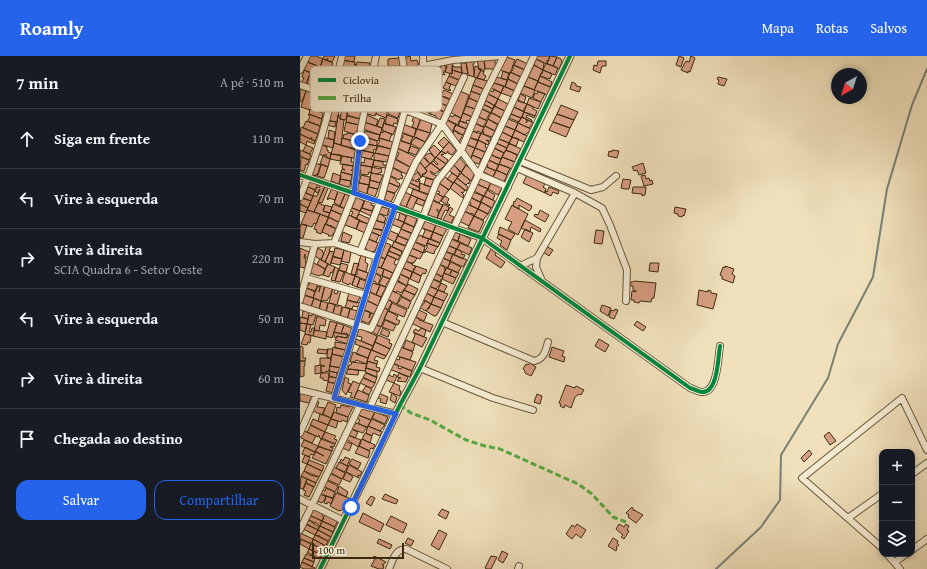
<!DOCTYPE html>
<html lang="pt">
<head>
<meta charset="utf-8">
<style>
  :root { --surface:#171b24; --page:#242831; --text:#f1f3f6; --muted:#9ea1a6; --line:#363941; --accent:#2563eb }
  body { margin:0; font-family:"Gentium Book Plus",serif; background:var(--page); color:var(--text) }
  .controls { position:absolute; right:12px; bottom:12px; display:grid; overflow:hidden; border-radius:8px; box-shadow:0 2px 6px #0003 }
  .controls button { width:36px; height:36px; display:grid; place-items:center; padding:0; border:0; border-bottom:1px solid var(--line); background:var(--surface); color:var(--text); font:20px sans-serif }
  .compass { position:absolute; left:531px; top:12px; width:36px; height:36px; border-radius:50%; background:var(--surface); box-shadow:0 2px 6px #0003; rotate:219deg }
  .scale { position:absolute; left:12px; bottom:10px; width:92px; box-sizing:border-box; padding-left:4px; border:2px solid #3c2a0f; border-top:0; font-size:11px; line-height:14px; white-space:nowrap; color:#3c2a0f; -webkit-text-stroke:3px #f5ecd3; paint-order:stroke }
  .stop { position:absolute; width:12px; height:12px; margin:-9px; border:3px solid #2563eb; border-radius:50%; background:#fff }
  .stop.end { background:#2563eb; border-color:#fff; box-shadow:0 1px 4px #0008 }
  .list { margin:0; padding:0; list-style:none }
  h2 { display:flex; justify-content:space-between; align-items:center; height:52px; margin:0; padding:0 16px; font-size:17px }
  h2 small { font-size:13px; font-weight:400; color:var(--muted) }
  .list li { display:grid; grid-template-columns:26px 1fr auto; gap:12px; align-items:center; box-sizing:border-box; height:60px; padding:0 16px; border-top:1px solid var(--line) }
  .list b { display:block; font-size:15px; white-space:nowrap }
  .list p { margin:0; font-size:13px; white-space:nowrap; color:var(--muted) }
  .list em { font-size:13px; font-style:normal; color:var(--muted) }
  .actions { display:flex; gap:8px; padding:12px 16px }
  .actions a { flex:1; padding:9px 0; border:1px solid var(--accent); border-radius:12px; text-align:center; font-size:14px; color:var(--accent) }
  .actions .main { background:var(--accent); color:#fff }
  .icon { flex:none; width:22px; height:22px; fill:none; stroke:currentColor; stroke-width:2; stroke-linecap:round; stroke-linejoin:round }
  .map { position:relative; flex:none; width:627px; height:513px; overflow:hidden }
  header { display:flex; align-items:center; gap:24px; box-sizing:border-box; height:56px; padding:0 20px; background:var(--accent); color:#fff }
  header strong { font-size:19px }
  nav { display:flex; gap:22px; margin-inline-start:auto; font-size:14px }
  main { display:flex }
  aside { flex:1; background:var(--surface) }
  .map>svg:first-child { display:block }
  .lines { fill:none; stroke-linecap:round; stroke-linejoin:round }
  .stream { stroke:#778176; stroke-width:2 }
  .building { fill:#d79e81; stroke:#3c2a0f }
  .minor-casing { stroke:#69583a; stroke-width:8 }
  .tertiary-casing { stroke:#69583a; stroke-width:9 }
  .minor { stroke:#f5ecd3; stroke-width:6 }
  .tertiary { stroke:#f5ecd3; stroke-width:7 }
  .quiet { stroke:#55ab41; stroke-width:3; stroke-dasharray:6 3; stroke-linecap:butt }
  .cycleway-casing { stroke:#f5ecd3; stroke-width:6 }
  .cycleway { stroke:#00873e; stroke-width:4 }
  .route { stroke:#2563eb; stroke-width:5 }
  .key { fill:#f5ecd3; stroke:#beb298; stroke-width:1 }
  .key-label { font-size:11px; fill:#3c2a0f }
</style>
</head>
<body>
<header>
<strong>Roamly</strong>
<nav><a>Mapa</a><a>Rotas</a><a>Salvos</a></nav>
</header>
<main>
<aside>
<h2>7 min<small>A pé · 510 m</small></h2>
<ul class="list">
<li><svg class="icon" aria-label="ahead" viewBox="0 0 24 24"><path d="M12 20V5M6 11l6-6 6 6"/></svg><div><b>Siga em frente</b></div><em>110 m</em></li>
<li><svg class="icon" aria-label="left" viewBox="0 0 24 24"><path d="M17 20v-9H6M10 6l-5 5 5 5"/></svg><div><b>Vire à esquerda</b></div><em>70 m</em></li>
<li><svg class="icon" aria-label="right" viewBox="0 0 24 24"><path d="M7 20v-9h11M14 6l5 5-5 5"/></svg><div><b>Vire à direita</b><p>SCIA Quadra 6 - Setor Oeste</p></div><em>220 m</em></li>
<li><svg class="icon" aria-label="left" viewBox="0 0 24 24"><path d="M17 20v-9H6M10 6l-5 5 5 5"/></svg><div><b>Vire à esquerda</b></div><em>50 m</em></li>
<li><svg class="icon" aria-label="right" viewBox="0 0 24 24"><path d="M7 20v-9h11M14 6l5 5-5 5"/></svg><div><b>Vire à direita</b></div><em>60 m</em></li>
<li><svg class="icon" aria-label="arrive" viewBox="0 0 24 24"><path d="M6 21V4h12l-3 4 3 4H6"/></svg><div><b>Chegada ao destino</b></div></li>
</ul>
<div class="actions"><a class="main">Salvar</a><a>Compartilhar</a></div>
</aside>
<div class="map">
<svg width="627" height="513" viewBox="0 0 627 513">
  <rect width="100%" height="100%" fill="#f0e1bc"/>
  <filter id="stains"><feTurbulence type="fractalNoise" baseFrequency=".005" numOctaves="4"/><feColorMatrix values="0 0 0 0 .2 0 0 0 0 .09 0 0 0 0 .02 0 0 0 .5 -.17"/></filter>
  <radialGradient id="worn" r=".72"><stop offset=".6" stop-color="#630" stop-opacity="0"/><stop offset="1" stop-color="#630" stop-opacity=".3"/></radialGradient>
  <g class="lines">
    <!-- stream -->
    <path class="stream" d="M416,513L461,471L480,444L481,399L528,322L538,288L573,221L587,133L612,49L627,13"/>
  </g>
  <!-- building -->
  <path class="building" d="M10,0H16L23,3L22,5H21L22,6L20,11L8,6H9L8,5Z
    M24,0H35L32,6L27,4L28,2L26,4L23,3Z
    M42,0H55L54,6L41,4Z
    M110,0L111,5L117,4L119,10L108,14L104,2Z
    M237,0H250L248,5L247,4V8L236,3Z
    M250,0L257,1L253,10L247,8Z
    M379,0L384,2L381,11L376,9Z
    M391,0L395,2L390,16L388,15V17L381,14L386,5L389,6Z
    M207,1L215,4L210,18L200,14L206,2Z
    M257,1L261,3L262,6L259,13L253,10Z
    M99,2L100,10H88V3Z
    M195,2V7H197L194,13H185L184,3Z
    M23,3L33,7L30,15L20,11Z
    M174,3V8H173L174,16V21L168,19L166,5L172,6V4Z
    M184,3L185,13H184V16L181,14L177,22L174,21L175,10L178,11L179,14L182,13H179L177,4Z
    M217,3L228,8L225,14L214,9Z
    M236,3L244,7L243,14L234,9Z
    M42,4L55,6L54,14L40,12Z
    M153,5L152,18L145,16L147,6Z
    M298,5H306V10H302L300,17L293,14L294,9L297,10Z
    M7,6L20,11L18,19L4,14Z
    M57,6L70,7L69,13L54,11L55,8L56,10Z
    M161,7H166L168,18L162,17Z
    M246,7L258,12L255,19L243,14Z
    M141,9L147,10L145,16H143L145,19L142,18V20L139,19Z
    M213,9L225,14L221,21L210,16L213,14Z
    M234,9L243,14L242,18L241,17L238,25L228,21Z
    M152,10H154V11H161L162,17L152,14Z
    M4,14L10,17L6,28L1,27L4,22L2,21Z
    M152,14L162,17L159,24L149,20L150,17L152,18Z
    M181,14L184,16L183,18L186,20L184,24L177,22Z
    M243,14L252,18L250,23L240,20Z
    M203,15L209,17L207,24L201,22Z
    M210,16L221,21L218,28L208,23Z
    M10,17L17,19L13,30L7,28Z
    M149,20L159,24L156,30L146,26Z
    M240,20L252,26L250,31L238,26Z
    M196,21L207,24L205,31L194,27Z
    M228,21L238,25L234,34L224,30Z
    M418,21L427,23L424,30L418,28L419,24L417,23Z
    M176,22L187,25L184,33L173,29Z
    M208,23L218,28L215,35L205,31Z
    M146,26L151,28L149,33L151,34L150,35L143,32Z
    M238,26L251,31L247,39L234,34Z
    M272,26L276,28V30L281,31L279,36L270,33Z
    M194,27L204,30L201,37L191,32Z
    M173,29L184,33L181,39L176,37V36L175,37L171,35Z
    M204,30L215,35L212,41L201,37Z
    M224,30L235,34L232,42L220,37Z
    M0,33L6,35L2,46L0,45Z
    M194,33L201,37L198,43L188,38L190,34L193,36Z
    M144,34L153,38L151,44L141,40Z
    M6,35L15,38L10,54L1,51Z
    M160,35L169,39L161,62L150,56Z
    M171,35L181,39L178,46L169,42Z
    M238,35L245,38L241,46L233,42L235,37L237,38Z
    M188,38L198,43L195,50L185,44Z
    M220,38L226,41L224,47L218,45Z
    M140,39L150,43L147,50L137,45Z
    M169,42L178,46L175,53L166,50Z
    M229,42L241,46L238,53L227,48Z
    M45,43L49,44L46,64L40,63L43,46L44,47Z
    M127,43L136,47L130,58L122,53Z
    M198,43L208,48L205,55L194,50Z
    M185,44L195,50L193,53L183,48Z
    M217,44L227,48L223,55L214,51Z
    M13,46L25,50L23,57L11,53Z
    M139,46L147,50L144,56L137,51Z
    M71,47L79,50L75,60L67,58Z
    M183,48L193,53L191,57L181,52Z
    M227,48L233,51V53L237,55L235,60L224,56Z
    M261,49L278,56L274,64L257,58Z
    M78,50L88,53L86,62L76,58Z
    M166,50L175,53L172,61L163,57Z
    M194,50L205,55L201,62L191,56Z
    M48,51L62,54L60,63L47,59Z
    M214,51L224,56L221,62L211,58Z
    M89,52L100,55L98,62L88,58Z
    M134,52L144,56L140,64L136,62V60L130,58Z
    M10,53L23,57L22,63L9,58Z
    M182,53L190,57L186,64L177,60Z
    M29,54L39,55L37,66L29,65L31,57Z
    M224,56L235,60L234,62L227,59L226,61L232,64V66L222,61Z
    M163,57L172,61L169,65L167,64L166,67L160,65Z
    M191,57L202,62L198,69L188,63Z
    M9,58L22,63L20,70L8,65L10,60L8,59Z
    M211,58L221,62L219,66L209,62Z
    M257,58L274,64L270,72L253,66Z
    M38,59L40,60V63L44,64L41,89L34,87Z
    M67,59L78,64L76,70L64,66Z
    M87,59L98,63L97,68L94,67L93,70L85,68Z
    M149,59L153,61L154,59L161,62L158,67L159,68L158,70L147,64Z
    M47,60L60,63L59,69L46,66Z
    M114,60L121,62L117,73L112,71L114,66L112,65Z
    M177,60L187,65L183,71L175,67Z
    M222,61L227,64L226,67L228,64L233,67L229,72L218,67Z
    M80,62L85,63L82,72L77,70Z
    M121,62L132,67L130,77L117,73Z
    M146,63L156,68L152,77L144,69Z
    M188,63L198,68L195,74V75L185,70Z
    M208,63L218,67L215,74L205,70Z
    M27,64L36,66L35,71L27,69Z
    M6,65L20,70L18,78L3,72Z
    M160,65L168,68L166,73L158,70Z
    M46,66L59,69L56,79L44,75Z
    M64,66L82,72L80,79L63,73Z
    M253,66L270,72L266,81L249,74Z
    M84,67L96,71L93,79L82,74Z
    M174,67L184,71L182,77L178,75L177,77L171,74Z
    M218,67L231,73L228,77H227L225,79L215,74Z
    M103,68L116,73L114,81L101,76Z
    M156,68L166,73L163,79L153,74L155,70H156H155Z
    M185,70L195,75L192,81L183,78L184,76L182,75Z
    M205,70L215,74L212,81L202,76Z
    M1,71L18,78L15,85L11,83L12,81L10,83L0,78Z
    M117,73L130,77L125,86L114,81Z
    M29,74L35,76L34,84L28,82Z
    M154,74L158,76L157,77L163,79L159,86L158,87L152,78H153Z
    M171,74L181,78L178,84L168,81Z
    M215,74L227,80L224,86L212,81Z
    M65,75L80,79L78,85L63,80Z
    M83,75L92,78L89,85L79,82L81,76L83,77Z
    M202,76L212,81L209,87L199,83Z
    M47,77L55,78L53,85L45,83L43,81L44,78L46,79Z
    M101,77L113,81L110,88L101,85L103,80L101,79Z
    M181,77L191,82L190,85L186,84L189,86L188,89L178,84Z
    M0,78L15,85L14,88L7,85L6,89L0,86Z
    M62,80L77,85V90L62,87Z
    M22,81L34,84L33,92L20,88Z
    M116,81L125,86L121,93L111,88L113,83H115Z
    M144,81L149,86L143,92L138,87Z
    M168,81L178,85L175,92L165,88Z
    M212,81L219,83L216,90L209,88L211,83H212Z
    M42,82L57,86L56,93L41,89Z
    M79,82L93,86L91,93L77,89L80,85L79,84Z
    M199,83L209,87L207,92L196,87Z
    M99,84L111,88L108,97L97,92Z
    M178,84L186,88L185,91L187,92L185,96L175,92Z
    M149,86L156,94L152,99L148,97V95L146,98L141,95Z
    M34,87L56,94L54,102L31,98Z
    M62,87L77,90L76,94L74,93L73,97L61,94Z
    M196,87L207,92L204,97L194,92Z
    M209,87L221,93L218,99L209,95V96L206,94Z
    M20,88L27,91V94H28V96L31,97L30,103L26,101L27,99L25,98V100L18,98Z
    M165,88L175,92L170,105L163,93Z
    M6,89L13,92L10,98L3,95Z
    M134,89L141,96L135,102L129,94Z
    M78,90L91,93L89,100L75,97Z
    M111,90L119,93L116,99L108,96Z
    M97,92L116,101L110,111L96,103L99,97L96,96Z
    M175,92L185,96L182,103L172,99Z
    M194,92L204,97L201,103L191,99Z
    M0,94L11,99L9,104L0,100Z
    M61,94L74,97L71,103L60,101Z
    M206,94L217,99L215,106L202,101Z
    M312,94L319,95L317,102L308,100L309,95L312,96Z
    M141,95L145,97L143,99L142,98L141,99L148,104L146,108L136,101Z
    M74,97L89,100L87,106L74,104Z
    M130,97L135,102L130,108L124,100Z
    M31,98L41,99L40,105L30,103Z
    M191,98L197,102V101L201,103L199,109L188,104Z
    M172,99L181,103L179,108L170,105Z
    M23,100L30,103L28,111L20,108Z
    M42,100L52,102L51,106H54L53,110L40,108Z
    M1,101L9,104L7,109L6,108L4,115L0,114Z
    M123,101L130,108L125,112L119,106Z
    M136,101L146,108L140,114L131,107L133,105L137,109L138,108L134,104Z
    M159,101L166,109L161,116L154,109Z
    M202,101L215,106L212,113L199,108Z
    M65,102L74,104L72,111L61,109V106L64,107Z
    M94,103L110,111L106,118L92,111Z
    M74,104L83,106V109H86L85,112L73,110Z
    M189,104L199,109L196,115L187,111L188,109L187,108Z
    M120,106L127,115L124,118H122L123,119L121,121L115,112Z
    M15,107L21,109L18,119L16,118V120L10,118Z
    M131,107L140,114L135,118L130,115L132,118L137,120L134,124L122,120L126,117L127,115L125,112Z
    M343,107L346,117L339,119L337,114L334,115L332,111Z
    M21,108L28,111L24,122L17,120Z
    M43,108L53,110V114H51L53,115L52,119L41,116L42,113L45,114L42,112Z
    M153,108L160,116L158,121L148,114Z
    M199,108L210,112L207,119L196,114Z
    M59,109L72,111L71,117L69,116L68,119L60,118L61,114H58Z
    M166,109L175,117L171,125L161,117Z
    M185,110L196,115L193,121L182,115Z
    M72,111L80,113L81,112L82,116L79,117L78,118L71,117Z
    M91,111L102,117L101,119L103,120L102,123L100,122L99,124L89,119Z
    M196,114L207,119L204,126L193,121Z
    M41,116L52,119L51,125L40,123Z
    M118,116L122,121L115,125L118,126L119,123L120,124L119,131L108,126L111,123L114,125L111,121L112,118L114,119Z
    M33,117L41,120L39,128L31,125Z
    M71,117L83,119L80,127L70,124Z
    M152,117L158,121L153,127L147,123Z
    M161,117L170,124L169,128L168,127L166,129L157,122Z
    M61,119L70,121L69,129L59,127Z
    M227,119L245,128L243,131L246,133L245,137L223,127Z
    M345,119L346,123L349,122L350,125L352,124L353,128L344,130L341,120Z
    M89,120L96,123V125L100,128L99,131L87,126Z
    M144,120L153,127L149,134L139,127Z
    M181,121L191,126L188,133L177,128Z
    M126,122L134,124L131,131L124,129Z
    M157,122L168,131L166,135L154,126Z
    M40,123L51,125L50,130L48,131L39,128Z
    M323,123L331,124L329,133H325L321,132Z
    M9,124L18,128L15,134L6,130Z
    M70,124L80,127L78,133L69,131Z
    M56,126L69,129L67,138L56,134Z
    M87,126L99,131L95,137L84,134Z
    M108,126L120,132L119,135L106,130Z
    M154,126L165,134L163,137L161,136L164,139L163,142L150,132Z
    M191,126L202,132L198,139L188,133Z
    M120,127L131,131L128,138L119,135Z
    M139,127L149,134L143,141L138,138L140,136L135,134Z
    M18,128L25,130L14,156L7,154L13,140H17L20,133L17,137L15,135L17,131L19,132L20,130L18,129Z
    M177,128L188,133L184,140L174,135Z
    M8,131L15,134L13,140L6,137Z
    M25,131L28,132L22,147L18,146Z
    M68,131L78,133L75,141L67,138Z
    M249,131L259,135L258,138L253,136L251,140L245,137V135L247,136Z
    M333,131H346L345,139L342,140V138L332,137Z
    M32,132L38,135L35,144L29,142L28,144L27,143Z
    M113,133L128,139L125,145L111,139Z
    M187,134L195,139L193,144L184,140Z
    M38,135L45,138L40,150L34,147Z
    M87,135L95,138L91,146L81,142L82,139L85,141Z
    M103,135L111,139L106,151L96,147Z
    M3,136L13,140L11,145L1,141Z
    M173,136L183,140L180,146L170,141Z
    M136,137L143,141L139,147L132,143Z
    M45,138L50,140L45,153L40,150Z
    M111,139L118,142L112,154L106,151Z
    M145,140L149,143L147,147L150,149L149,150L141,145Z
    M184,140L195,145L192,152L181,146Z
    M56,141L64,145L60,155L52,152Z
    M170,141L181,147L178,153L170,149L171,147L168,146Z
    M1,142L11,145L8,152L0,148Z
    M118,142L125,145L123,150L115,147Z
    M217,142L232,150L231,153L229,155L219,149V153L213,150L214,145L215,146Z
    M65,144L72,147L71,149L74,150L72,155L62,152Z
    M131,144L143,149L140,155L137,153V155L139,156L137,162L128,159L132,148L130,147Z
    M181,146L191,152L188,158L178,153Z
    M18,147L25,150L23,155L30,157L28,161L14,156Z
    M0,148L8,152L6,157L0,155Z
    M33,148L45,153L42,159L31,154Z
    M143,148L149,151L148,155L145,154L141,163L137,162Z
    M167,148L178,153L174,160L172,157L171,158L164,155Z
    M25,149L32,151L30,157L23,155Z
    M212,149L228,158L218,179L208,173L212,166L205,163Z
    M79,150L89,153L87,160L77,157Z
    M150,151L153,153L149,159L154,161L151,167L143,164Z
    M375,151L386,153L384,160L383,159L382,161L378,160V158L374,157Z
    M52,152L60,155L56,163L51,160L53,156L50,155Z
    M62,152L72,155L71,160L60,155Z
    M178,153L188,158L183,164L174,160Z
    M7,154L20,158L16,168L14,167L12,171L1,168Z
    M31,154L43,159L38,166L28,161Z
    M240,154L249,159L245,166L234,160L235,158L238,159Z
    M164,155L174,160L169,170L159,165Z
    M100,157L106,160L104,166L98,164Z
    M20,158L27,161L28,162L21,178L16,176L17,174L14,173Z
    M59,158L70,163L68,168L56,163Z
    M78,158L83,159V160L86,162L84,167L77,165Z
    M49,159L60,164L56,173L45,169Z
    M108,159L117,163L114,171L104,166L107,159Z
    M174,160L184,165L179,176L168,172Z
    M29,161L40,167L37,173L31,170V169L30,170L26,168Z
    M93,162L104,166L101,172L91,168Z
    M75,164L85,167L83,175L72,172Z
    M225,164L241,173L240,176L231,171L230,176L221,172Z
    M59,165L68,168L65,177L56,173Z
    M125,165L136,169L133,176L122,172Z
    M104,167L114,171L112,177L101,173Z
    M1,168L7,169L3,182H0V172Z
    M25,168L36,173L32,180H28L29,179L22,176Z
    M136,169L147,173L143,180L133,176Z
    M200,171L215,178L211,184L198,178Z
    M72,172L83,174L81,180L71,176Z
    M101,173L112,178L109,184L98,180Z
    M124,173L133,176L130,183L122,181L125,175Z
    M225,173L233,177L229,186L221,181Z
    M88,174L98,178L95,186L85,181Z
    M296,174L304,175L302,188L294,187Z
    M43,176L52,180L49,187L41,185Z
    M71,176L79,179L76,186L69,183Z
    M133,176L143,180L140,187L131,183Z
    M154,176L160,178L158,185L150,182Z
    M160,178L171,183L168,190L158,185Z
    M199,178L211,184L207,194L200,189L202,185L197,182Z
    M119,179L129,183L126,190L115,186Z
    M98,180L108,184L105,190L95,186Z
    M149,182L160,187L157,193L146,189Z
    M68,183L78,187L75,195L71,196L66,195L67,193H65Z
    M129,183L140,187L138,191L127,187Z
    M94,185L106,190L103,196L92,191Z
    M84,186L91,189L85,203L79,200L80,194L82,195L85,189L83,188Z
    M115,186L125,191L123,197L112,192Z
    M127,187L138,191L135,194L134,198L125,195V197L123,196L127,192Z
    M160,187L172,192L169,199L157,193Z
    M146,188L156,193L154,199L143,194Z
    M242,188L253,194L249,200L243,196Z
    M27,189L31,190L29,195H30L25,206L21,204Z
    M91,190L102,195L101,200L89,195Z
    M0,192L9,196L8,202L5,201V198L4,202L6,203L5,212L0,211Z
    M18,192L23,195L22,196L24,197L21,204L15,200Z
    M35,192L44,194L42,203L33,200Z
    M112,192L123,197L120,203L109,199Z
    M157,193L162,196L161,198L165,199L163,203L154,199Z
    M191,193L196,197L195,199L205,206L201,212L186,202Z
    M44,194L51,196L49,207L41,205Z
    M30,195L34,196L30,209L25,206Z
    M89,195L100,200L98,204L87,199Z
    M145,196L153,198L150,205L140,201Z
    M153,198L167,204L163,211L150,205Z
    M61,199L66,201L65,206L68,208L66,216L57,213Z
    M87,199L96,203L94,208L97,209L93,217L81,212Z
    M109,199L117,202L114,207L112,206V208L106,205Z
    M79,200L85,203L81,212L76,210Z
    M33,201L42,203L40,209L31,207Z
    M141,201L150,205L148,212L137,207Z
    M20,203L28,208L25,213L17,208Z
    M106,205L113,208L112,209L116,210L115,212H114L113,216L103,212Z
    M12,206L25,213L23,219H20L19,220L10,217Z
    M151,206L161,211L158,217L147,212Z
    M41,207L48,209L46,216L39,214Z
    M54,207L59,208L55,219L51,218Z
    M350,207H359L358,216L349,215Z
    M28,208L35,211L32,217L31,216L29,221L23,219Z
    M137,208L145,211L144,213H146L142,221L133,216Z
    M76,210L84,213L82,220L73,216Z
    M116,210L127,214L125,218L123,217L121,220L113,216Z
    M425,210L434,213L432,218L435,220L433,227L422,223V220L420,219L423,211L425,212Z
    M35,211L39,213L35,225L31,224Z
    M103,212L112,216L110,223L100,218Z
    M146,212L152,214L150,218L152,214L159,217L156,222L144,217Z
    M57,213L68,217L66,224L55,220L56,218L57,219Z
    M84,213L93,217L90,223L82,220Z
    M38,214L44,216L40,226L35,225Z
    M45,216L55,220L52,229L50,227L49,229L42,226Z
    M74,216L81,221L78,229L76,228V226L73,225Z
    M113,216L121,220L119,227L110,223Z
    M133,216L143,221L142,224H140L142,225L141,226L130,222Z
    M144,217L156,222L153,228L142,223Z
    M100,218L109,222L107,230L97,224V223H99Z
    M55,220L60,222L57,231L52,229Z
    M83,220L90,223L85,231L79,228Z
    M130,222L141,227L136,233L127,229Z
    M60,223L66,225L64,233L57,231Z
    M97,224L99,225L98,226L107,230L101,237L97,235L96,237L91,234Z
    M10,225L18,228L16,235L6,232L7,229H9Z
    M334,225L356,227L354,242H352L351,246L340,245L339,247L334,246V244H331L332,235L336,236V235L333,234V230H330L331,226H333Z
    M72,227L80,229L76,239L68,235Z
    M141,227L147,230L144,236L138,234Z
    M21,228L25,229L21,245L13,242L17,230L20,231L19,236Z
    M108,228L118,233L115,239L104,234Z
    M25,229L33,231L30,241H29L27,245L24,244L23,245H21Z
    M80,229L86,231L81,241L76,239Z
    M127,229L138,234L134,241L124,236Z
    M5,231L15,236L13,242L3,239Z
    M33,231L36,232L34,237L37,238L38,233L41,234L37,249L29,247Z
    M91,234L101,239L97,248L87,243Z
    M104,234L115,239L111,245L101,240Z
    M138,234L148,238L144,245L134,241Z
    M399,234L408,236V234L411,235V237L417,238L413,253L397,249Z
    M49,236L61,239L57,247L47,244Z
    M70,236L81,241L78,250L66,244Z
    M124,236L134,241L131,248L121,242Z
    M2,238L14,242L11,251L2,247L3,245L0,244Z
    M102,241L111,246L108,253L97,248Z
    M134,241L144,245L141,252L131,248Z
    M14,242L21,245L19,254L11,251Z
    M87,243L92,246L88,254L83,251Z
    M122,243L131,248L126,255L120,252L125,246L122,245Z
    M47,244L60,247L59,251L53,250L52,253L45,251L47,246Z
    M66,244L78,250L74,258L63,254Z
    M21,245L28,247L26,256L19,254Z
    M28,247L34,248L35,250L32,259L26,256Z
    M92,247L107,254L104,261L89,255Z
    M131,248L141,252L136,260H134L126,255L129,252H130L129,251Z
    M35,249L38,251V249L42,250L40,261L33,258Z
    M302,249L311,252L308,260L300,255Z
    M43,251L50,253L47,264L39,261Z
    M83,251L88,254L81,271L75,268Z
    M50,253L58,255L55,266L47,264Z
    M315,253L318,254L314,263L309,261L311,254L314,255Z
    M64,254L70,256L69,262L71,257L74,258L69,267H65V266L61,265Z
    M119,254L127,258L124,265L116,261Z
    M3,255L9,256L8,263L2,261Z
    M88,255L98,260L96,263L100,265L98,269L84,263Z
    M12,258L16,259L13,269L7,268L9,259L12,260Z
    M112,259L119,263V264L133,269L130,276L109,266Z
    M17,260L26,264L25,270L20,269L19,275L14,274Z
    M0,261L8,263L7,268L0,267Z
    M85,264L96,269L93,275L82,271Z
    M30,265L37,267L32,282L26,280Z
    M337,265L346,271L343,275L334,269Z
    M0,267L7,268L5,276L0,274Z
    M37,267L44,269L41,278L34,276Z
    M7,268L11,269L9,276H11L12,272H15L13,280L5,278Z
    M75,268L81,271L77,279L72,276Z
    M44,269L51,272L52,273L50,280L47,279V277H46L41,278Z
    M59,272L77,280L73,290L61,285L62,281L57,280Z
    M83,272L90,276L88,281L80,278Z
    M121,272L126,274L124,281L113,276L115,273L119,275Z
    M14,274L27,276L26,283L13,280Z
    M34,276L48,279V281L46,282L37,280V282L34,281Z
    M114,277L127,282L122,291L112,286L115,279Z
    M5,278L11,279L10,287L8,286L7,289L1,288Z
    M48,279L50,280L48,288L35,284L37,280L46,282Z
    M78,279L90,284L89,287L92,288L90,293L75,286Z
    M56,283L73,290L71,294L55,288Z
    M299,283L309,289L305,296L295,290Z
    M106,284L115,288L113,295L103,292Z
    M35,286L48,288L46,294L35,292Z
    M75,286L90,293L86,300L72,294Z
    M0,290L3,291V302H6L5,305H0Z
    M60,290L71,294L68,302L56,298Z
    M99,290L113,296L110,304L97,300Z
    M33,291L46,294L45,301L32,298Z
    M252,291L264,295L262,300L265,301L264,306L249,301Z
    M18,293L28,294L27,298L17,297Z
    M27,293H33L31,302H27Z
    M71,294L86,300L84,303L76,300L74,304L78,305L77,308L67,305Z
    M53,296L68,302L67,308L56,304L55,306H50Z
    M32,298L44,301L41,312L30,310Z
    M100,301L116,306L112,315L92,307L94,302L99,304Z
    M20,302H31L29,315L21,317V310H25L20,309Z
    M0,305H5V310H4V320L0,321Z
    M67,305L77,308L76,311L80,312L79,316L66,312Z
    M52,306L67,308L65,315L48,313L49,309H51Z
    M92,307L99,310L98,312L101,313L102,311L112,315L110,321L89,313Z
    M230,307L236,311L231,320L225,317V315L223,313L226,308L228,309Z
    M21,309V317L15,318V310Z
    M30,310L41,312L40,316L38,315V317L29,315Z
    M66,312L77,315V321L65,316Z
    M48,313L59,314L58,319L46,318Z
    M30,315L37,317V322L29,320Z
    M21,317H29L28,325L23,324V322H20Z
    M66,317L75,321H77L75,327L63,321Z
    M99,317L108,321L106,326L97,325L99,322H101L97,321Z
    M94,318L97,320L94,327L86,324L89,319L93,321Z
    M29,321L39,322L38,328L28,326Z
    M45,321L49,323L48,327L51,328L46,339L42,334Z
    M63,322L75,327L73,331L71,332L60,327Z
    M53,325L60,328L54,342L50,341L52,337L48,336Z
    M28,326L38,328L33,337L26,335Z
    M94,327L100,330L99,334L101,335L100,340L89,336Z
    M266,329L275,332L276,330L284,334L281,339L279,338L275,341L271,352L265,349L264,352L260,350L261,348L259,347Z
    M66,330L72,333L69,339L63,336V334Z
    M58,334L69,339L67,346L54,342Z
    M0,337L12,340L9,347L0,345Z
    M78,337L88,341L86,348L80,346L81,343L76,341Z
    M92,337L97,341L95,347L90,344Z
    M237,338L242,340L240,348L234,346Z
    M17,346H19L17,351L25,352L22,359L13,355Z
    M28,346L36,349L31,362L23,358Z
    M41,349L49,351L50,350L53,351L48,361L36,357L37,351L40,352Z
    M62,353L75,356L71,364L58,359Z
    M34,356L48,361L47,366L42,364L41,366L31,363Z
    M75,356L88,361L85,368L72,362Z
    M20,358L31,362L28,369L18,365Z
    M58,359L71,364L67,372L58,367L60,364L57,362Z
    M13,363L28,369L25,376L10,369Z
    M31,363L38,365L36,372L28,369Z
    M72,363L85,369L80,375L68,370Z
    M56,367L67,371L63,377L52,373Z
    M11,369L25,376L21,383L19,381V379L18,381L7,376Z
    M68,370L82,376L80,380L73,377L72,380L66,377Z
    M51,373L58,376L55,382L48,379Z
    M4,375L16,380L12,387L1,382Z
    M25,376L36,380L34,383L37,384L35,388L22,382Z
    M529,376L536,385L530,389L524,380Z
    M65,377L72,380L70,387L62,383Z
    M48,379L61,384L58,391L46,383Z
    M21,383L35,388L34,391L31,390L30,391L33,392L32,395L18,390Z
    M62,383L75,389L73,393L71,392L69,395L59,390L61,387H60Z
    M4,384L18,390L15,396L1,390Z
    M45,385L52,388L49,395L41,391Z
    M59,390L70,395L68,402L55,397Z
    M5,391L15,396L13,399L11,398L9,401L2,398Z
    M19,391L32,395L26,408L12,402L16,396L24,400L15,395Z
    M509,394L512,398L504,406L501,402Z
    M5,399L10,401L7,408L2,406Z
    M45,401L50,403L47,410L40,406L41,403L43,405Z
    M52,403L61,407L58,413L49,408Z
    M9,404L24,410L22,415L7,408Z
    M39,406L48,410L45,416L36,412Z
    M7,408L22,415L19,421L4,415Z
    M49,409L62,416L60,420L58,419V420L59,422L46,416Z
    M32,410L45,417L42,423L29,417Z
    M4,415L10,419L19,421L16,427L1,420Z
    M29,416L42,423L39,429L26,423Z
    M46,416L53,421L50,426L43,423Z
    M1,420L7,423L3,433L0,432Z
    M7,423L16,427L14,431L6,427Z
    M26,424L38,430L35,436L23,430Z
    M6,427L14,431L9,441L4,439L6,435L3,434Z
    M39,430L48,436L46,441L37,436Z
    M26,432L35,436L33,442L20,438L22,434L25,435Z
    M19,437L26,441L22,447L15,444Z
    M36,437L49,442L44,453L39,455L30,450Z
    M85,438L98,444L96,448L82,443Z
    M24,439L33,443L31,448L28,446L27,448L24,447L26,441Z
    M71,440L75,442L71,450L66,447Z
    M332,451L334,455V454L343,459L336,467L328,461L329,459L326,457Z
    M142,453L149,456L146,463L138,459Z
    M15,454L23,457L22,460L24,462L22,465L9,459L12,455Z
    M63,457L84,468L80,476L59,466Z
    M25,458L37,464V466L35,471L22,465Z
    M9,459L22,465L20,470L15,466V467L7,463Z
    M91,460L107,468L103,477L86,469Z
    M7,463L19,471L18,474L5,467Z
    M22,465L35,471L33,476L20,470Z
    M5,468L18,474L15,479L3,473Z
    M277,468L286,474L281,482L276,478L272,483L266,478L272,469L275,471Z
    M319,468L324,471L326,468L329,470L327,474L329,475L324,483L321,481L323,479L316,473Z
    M20,470L33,476L31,481L18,474Z
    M18,474L31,481L28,485L20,481V480L15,479Z
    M139,474L147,478L139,494L131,489Z
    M0,477L13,483L12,487H10L0,483Z
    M15,479L28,485L26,490L13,483Z
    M108,482L114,485L111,490L105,487Z
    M313,482L318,485L317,487L319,489L316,491L317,492L316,495L308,490Z
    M1,483L11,488L9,493L0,488Z
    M13,483L26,490L24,492L21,491L19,492L12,487Z
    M79,483L92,489L90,493L77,487Z
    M11,488L25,494L22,499L9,493Z
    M9,493L22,499L19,503L9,497H7Z
    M202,495L208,498L203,507L198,504Z
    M6,498L15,501L14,506L4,502Z
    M74,500L86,506L84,508H83L82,509L84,510L83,513H79L71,510L75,503L73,502Z
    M191,500L197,501L191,513H187L185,512Z
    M4,502L14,506L12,511L2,506Z
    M2,506L15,512V513H4L0,511Z"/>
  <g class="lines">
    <!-- minor casing -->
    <g class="minor-casing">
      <path id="minor" d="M123,0V10
        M0,14L7,0
        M0,29L33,40L68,43L105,54L142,68L178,118L208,131
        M68,43L123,10L153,4L201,0
        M220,105L291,134L303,131L316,120
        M217,112L275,137L302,152L310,169L327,214L326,245
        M0,119L95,151L182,182L390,332C394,333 399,336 402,336C418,337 418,301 420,290
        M0,141C19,96 31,48 42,0
        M0,186L15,188L34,187L77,201
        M34,187L54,137L61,72L76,0
        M60,196L80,146L105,54V20L102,0
        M237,202L236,211L242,225
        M220,210L237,202L275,137
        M6,222L66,239
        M0,244L15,188
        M0,250L71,273L123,161L137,125L161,95L185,37L204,0
        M142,266L234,305C244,303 245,296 248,286
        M120,312L193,342L233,354
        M0,334L96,358
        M34,342L77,201L95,151L116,106L142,68L164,21
        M70,351L234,0
        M0,377L17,338
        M612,418L627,407
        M0,443L44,465
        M548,462L582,438
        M0,474L60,349
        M582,492L502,422L602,342L627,394
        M612,494L627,483
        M587,498L600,513
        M595,506L606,498
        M89,513C93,504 95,493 106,493L147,513
        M218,513L219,510"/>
    </g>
    <!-- tertiary casing -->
    <g class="tertiary-casing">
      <path id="tertiary" d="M20,513L100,349L120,312L270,0"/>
    </g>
    <!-- minor -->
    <use href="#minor" class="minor"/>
    <!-- tertiary -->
    <use href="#tertiary" class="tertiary"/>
    <!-- quiet -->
    <path class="quiet" d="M100,349L111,357L130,364L166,384L185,390L200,393L278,428L292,438L313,461L326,466"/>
    <!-- cycleway casing -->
    <g class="cycleway-casing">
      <path id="cycleway" d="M0,119L95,151L182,182L390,332C394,333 399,336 402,336C418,337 418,301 420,290
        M20,513L100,349L120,312L270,0"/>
    </g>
    <!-- cycleway -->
    <use href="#cycleway" class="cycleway"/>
  </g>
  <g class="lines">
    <!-- route -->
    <path class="route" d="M51,451L96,358L34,342L77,201L95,151L54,137L60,85"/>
  </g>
  <!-- legend -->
  <rect x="10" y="10" width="132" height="46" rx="6" class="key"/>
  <rect x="18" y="22" width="18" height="4" fill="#00873e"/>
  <rect x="18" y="40" width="18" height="4" fill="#55ab41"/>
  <g class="key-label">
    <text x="43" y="28">Ciclovia</text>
    <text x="43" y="46">Trilha</text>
  </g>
  <rect width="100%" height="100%" filter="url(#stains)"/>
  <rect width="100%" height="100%" fill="url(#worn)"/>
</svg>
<div class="controls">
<button>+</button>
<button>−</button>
<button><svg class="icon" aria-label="layers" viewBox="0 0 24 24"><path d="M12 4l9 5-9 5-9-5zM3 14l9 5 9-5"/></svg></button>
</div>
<svg class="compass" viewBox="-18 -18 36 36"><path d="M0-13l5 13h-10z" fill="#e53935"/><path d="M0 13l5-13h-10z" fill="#9ea1a6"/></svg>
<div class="scale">100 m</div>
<div class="stop" style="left:51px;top:451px"></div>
<div class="stop end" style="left:60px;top:85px"></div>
</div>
</main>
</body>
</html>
